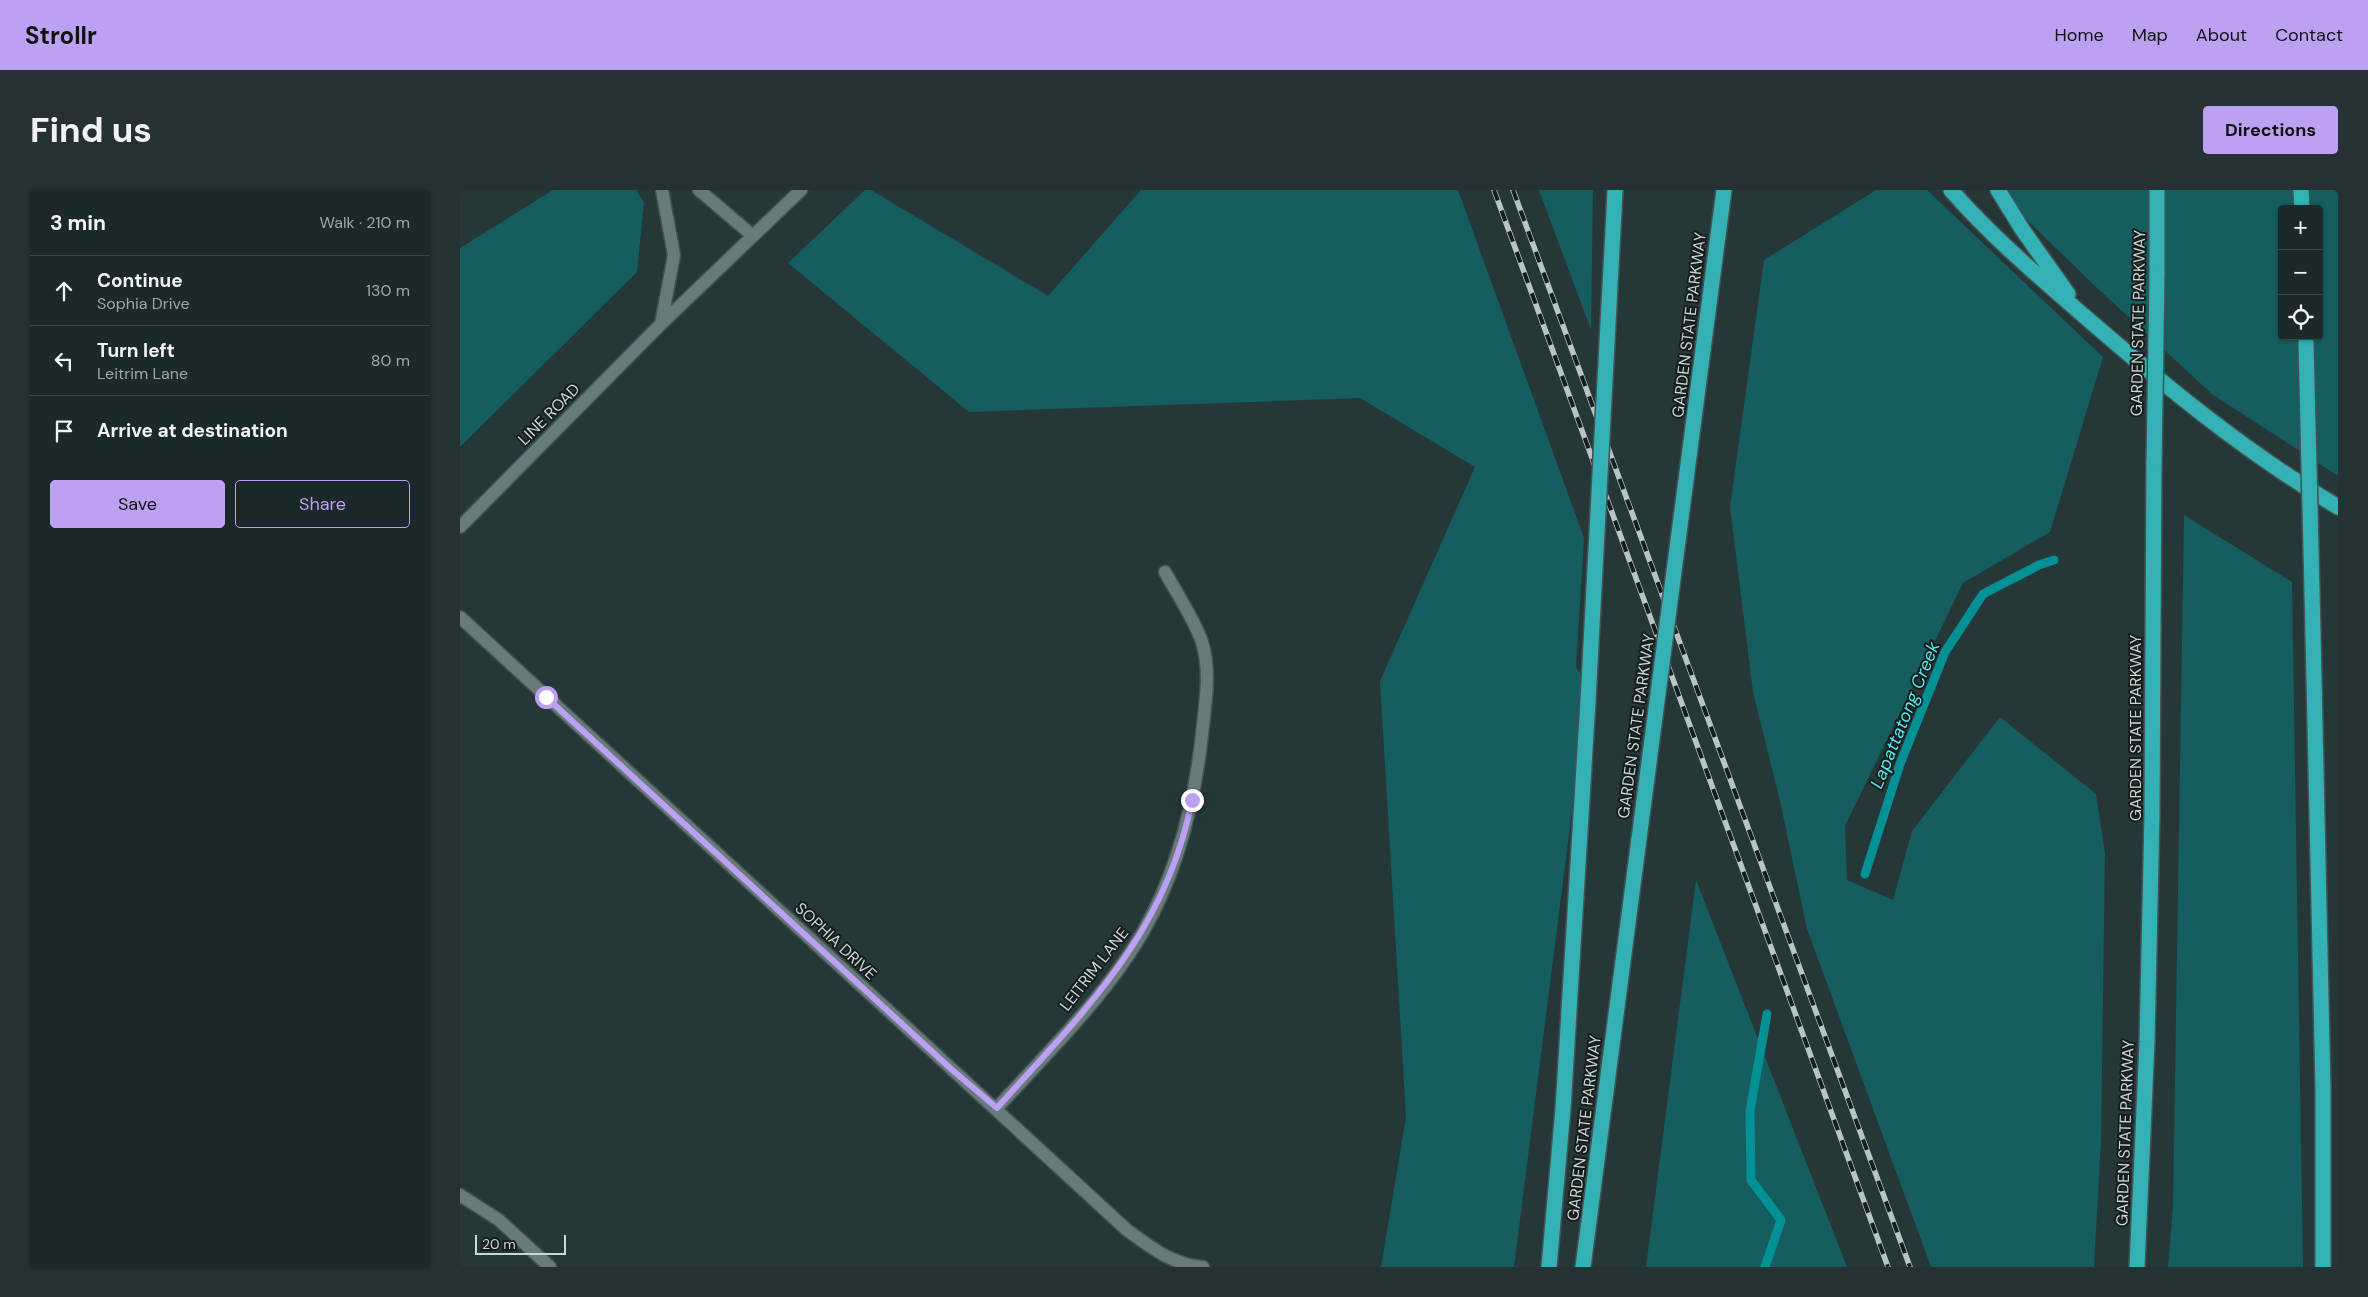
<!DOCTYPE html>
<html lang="en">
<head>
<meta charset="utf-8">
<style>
  :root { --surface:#1c292a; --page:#253132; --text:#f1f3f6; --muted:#a0a6a8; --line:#3a4547; --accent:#bca0f2 }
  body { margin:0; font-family:"DM Sans",sans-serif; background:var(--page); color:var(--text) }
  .controls { position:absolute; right:15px; top:15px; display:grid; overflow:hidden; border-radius:5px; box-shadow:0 1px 4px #0004 }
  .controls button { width:45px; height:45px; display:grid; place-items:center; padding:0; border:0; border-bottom:1px solid var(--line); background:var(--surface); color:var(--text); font:25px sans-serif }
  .scale { position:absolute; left:15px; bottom:12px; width:91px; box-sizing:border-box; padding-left:5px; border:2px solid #ccd6d7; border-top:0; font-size:14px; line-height:18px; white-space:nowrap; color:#ccd6d7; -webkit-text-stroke:4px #151d1d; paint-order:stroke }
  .stop { position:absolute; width:15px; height:15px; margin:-11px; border:4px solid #bca0f2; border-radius:50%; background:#fff }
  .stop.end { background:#bca0f2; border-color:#fff; box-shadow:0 1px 5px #0008 }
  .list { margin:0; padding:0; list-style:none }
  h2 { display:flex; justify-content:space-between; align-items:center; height:65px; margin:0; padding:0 20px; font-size:21px }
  h2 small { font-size:16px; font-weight:400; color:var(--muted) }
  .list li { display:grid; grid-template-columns:32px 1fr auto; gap:15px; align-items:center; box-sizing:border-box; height:70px; padding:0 20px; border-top:1px solid var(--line) }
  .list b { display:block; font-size:19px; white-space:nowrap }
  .list p { margin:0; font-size:16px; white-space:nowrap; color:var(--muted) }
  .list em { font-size:16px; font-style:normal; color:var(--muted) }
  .actions { display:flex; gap:10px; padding:15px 20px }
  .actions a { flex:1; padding:11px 0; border:1px solid var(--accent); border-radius:5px; text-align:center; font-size:18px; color:var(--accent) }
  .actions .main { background:var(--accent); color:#111 }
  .icon { flex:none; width:28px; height:28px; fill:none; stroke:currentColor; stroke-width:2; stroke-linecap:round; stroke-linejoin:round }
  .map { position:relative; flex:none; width:1878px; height:1077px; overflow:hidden; border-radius:5px }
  header { display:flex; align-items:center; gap:30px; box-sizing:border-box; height:70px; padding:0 25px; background:var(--accent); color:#111 }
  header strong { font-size:24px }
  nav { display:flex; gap:28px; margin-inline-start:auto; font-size:18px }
  .intro { display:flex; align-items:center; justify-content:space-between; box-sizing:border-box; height:120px; padding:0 30px }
  h1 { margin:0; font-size:35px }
  .button { padding:12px 22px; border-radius:5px; background:var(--accent); color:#111; font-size:18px; font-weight:700 }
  main { display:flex; gap:30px; padding:0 30px }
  aside { flex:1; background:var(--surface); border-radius:5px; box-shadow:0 1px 4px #0004 }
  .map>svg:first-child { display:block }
  .green { fill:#155d5f; fill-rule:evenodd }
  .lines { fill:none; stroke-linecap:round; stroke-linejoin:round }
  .stream { stroke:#049196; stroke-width:9 }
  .minor-casing { stroke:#435253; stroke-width:15 }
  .highway-casing { stroke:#435253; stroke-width:18 }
  .minor { stroke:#687b7b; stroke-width:12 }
  .highway { stroke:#33b1b5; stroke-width:15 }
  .rail-casing { stroke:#b9c4c5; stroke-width:5.5 }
  .rail { stroke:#151d1d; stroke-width:4; stroke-dasharray:11; stroke-linecap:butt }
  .highway-bridge-casing { stroke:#435253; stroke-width:18; stroke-linecap:butt }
  .highway-bridge { stroke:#33b1b5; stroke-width:15 }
  .route { stroke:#bca0f2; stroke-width:6 }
  .labels { text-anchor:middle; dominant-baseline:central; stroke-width:4; stroke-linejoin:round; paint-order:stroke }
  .street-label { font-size:16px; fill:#ccd6d7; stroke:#151d1d }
  .water-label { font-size:18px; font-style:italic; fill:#52e8ee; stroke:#151d1d }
</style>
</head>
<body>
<header>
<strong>Strollr</strong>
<nav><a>Home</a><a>Map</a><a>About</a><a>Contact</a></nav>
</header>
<div class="intro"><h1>Find us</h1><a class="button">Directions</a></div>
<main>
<aside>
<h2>3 min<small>Walk · 210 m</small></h2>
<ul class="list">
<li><svg class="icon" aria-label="ahead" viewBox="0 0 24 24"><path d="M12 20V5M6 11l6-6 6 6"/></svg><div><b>Continue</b><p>Sophia Drive</p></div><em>130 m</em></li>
<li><svg class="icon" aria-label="left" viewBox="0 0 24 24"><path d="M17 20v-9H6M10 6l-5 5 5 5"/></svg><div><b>Turn left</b><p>Leitrim Lane</p></div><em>80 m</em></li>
<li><svg class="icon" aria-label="arrive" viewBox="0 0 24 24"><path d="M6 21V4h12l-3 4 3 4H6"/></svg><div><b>Arrive at destination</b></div></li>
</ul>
<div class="actions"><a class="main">Save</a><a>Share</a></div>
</aside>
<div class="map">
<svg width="1878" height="1077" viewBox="0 0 1878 1077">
  <rect width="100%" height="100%" fill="#263738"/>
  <!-- green -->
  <path class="green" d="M93,0H176L184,12L177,82L0,257V58Z
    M405,0H411L588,106L681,0H998L1124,348L1116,477L1128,495L1054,1077H921L946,927L920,491L1015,277L900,208L509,222L328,73Z
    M1079,0H1133L1131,140Z
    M1416,0H1467L1643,167L1590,342L1503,393L1385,636L1387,690L1433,710L1452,641L1540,527L1636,604L1645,663L1641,951L1634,1077H1471L1347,739L1320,611L1293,502L1270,317L1304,70Z
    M1536,0H1878V286L1752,204L1635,96ZM1822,19H1859V146H1822Z
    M1724,325L1832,392L1843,1077H1708L1713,1014Z
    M1236,690L1387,1077H1186Z"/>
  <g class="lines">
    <!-- stream -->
    <path class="stream" d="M1405,684L1440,574L1485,462L1523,404L1579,375L1594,370
      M1305,1077L1321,1030L1291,990L1290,921L1307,824"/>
    <!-- minor casing -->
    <g class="minor-casing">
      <path id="minor" d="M239,0L293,46
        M201,134L214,65L202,0
        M0,337L201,134L341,0
        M0,427L667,1040C690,1057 713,1075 743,1077
        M537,918C587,863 647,805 684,740C717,682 733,619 741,553C744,522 752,483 742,452C736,433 715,400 705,382
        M0,1005L39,1030L90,1077"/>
    </g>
    <!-- highway casing -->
    <g class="highway-casing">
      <path id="highway" d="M1491,0C1531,46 1577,85 1623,125C1704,195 1786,263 1878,317
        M1538,0L1562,39L1608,104
        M1841,0L1842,19
        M1154,21L1155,0
        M1697,85V0
        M1243,160L1264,0
        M1853,443L1863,899V1077
        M1089,1077L1103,919L1128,511
        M1123,1077L1179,649
        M1677,1077L1687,852L1692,624L1694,273"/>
    </g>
    <!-- minor -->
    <use href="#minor" class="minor"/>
    <!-- highway -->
    <use href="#highway" class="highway"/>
    <!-- rail casing -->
    <g class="rail-casing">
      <path id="rail" d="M1034,0L1428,1077
        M1053,0L1450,1077"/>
    </g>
    <!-- rail -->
    <use href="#rail" class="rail"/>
    <!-- highway-bridge casing -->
    <g class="highway-bridge-casing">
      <path id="highway-bridge" d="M1846,152L1853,443
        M1694,273L1697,85
        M1128,511L1154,21
        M1179,649L1243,160"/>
    </g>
    <!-- highway-bridge -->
    <use href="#highway-bridge" class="highway-bridge"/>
  </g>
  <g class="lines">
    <!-- route -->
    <path class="route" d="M86,507L490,878L537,918C624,821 706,744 732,610"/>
  </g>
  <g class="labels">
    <!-- street labels -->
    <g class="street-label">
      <text transform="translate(1678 133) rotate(-89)">GARDEN STATE PARKWAY</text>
      <text transform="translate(1229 135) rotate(-83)">GARDEN STATE PARKWAY</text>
      <text transform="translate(89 224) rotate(-45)">LINE ROAD</text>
      <text transform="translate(1176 536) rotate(-82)">GARDEN STATE PARKWAY</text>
      <text transform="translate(1675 538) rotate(-90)">GARDEN STATE PARKWAY</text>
      <text transform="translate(376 751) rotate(43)">SOPHIA DRIVE</text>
      <text transform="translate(634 779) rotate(-52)">LEITRIM LANE</text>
      <text transform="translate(1124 938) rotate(-83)">GARDEN STATE PARKWAY</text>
      <text transform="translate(1665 943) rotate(-88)">GARDEN STATE PARKWAY</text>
    </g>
    <!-- water labels -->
    <g class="water-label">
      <text transform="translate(1445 525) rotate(-68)">Lapattatong Creek</text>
    </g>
  </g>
</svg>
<div class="controls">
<button>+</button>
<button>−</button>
<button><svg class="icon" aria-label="locate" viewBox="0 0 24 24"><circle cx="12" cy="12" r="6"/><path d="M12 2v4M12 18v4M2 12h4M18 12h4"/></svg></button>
</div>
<div class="scale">20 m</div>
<div class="stop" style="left:86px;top:507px"></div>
<div class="stop end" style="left:732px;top:610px"></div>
</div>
</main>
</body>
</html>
